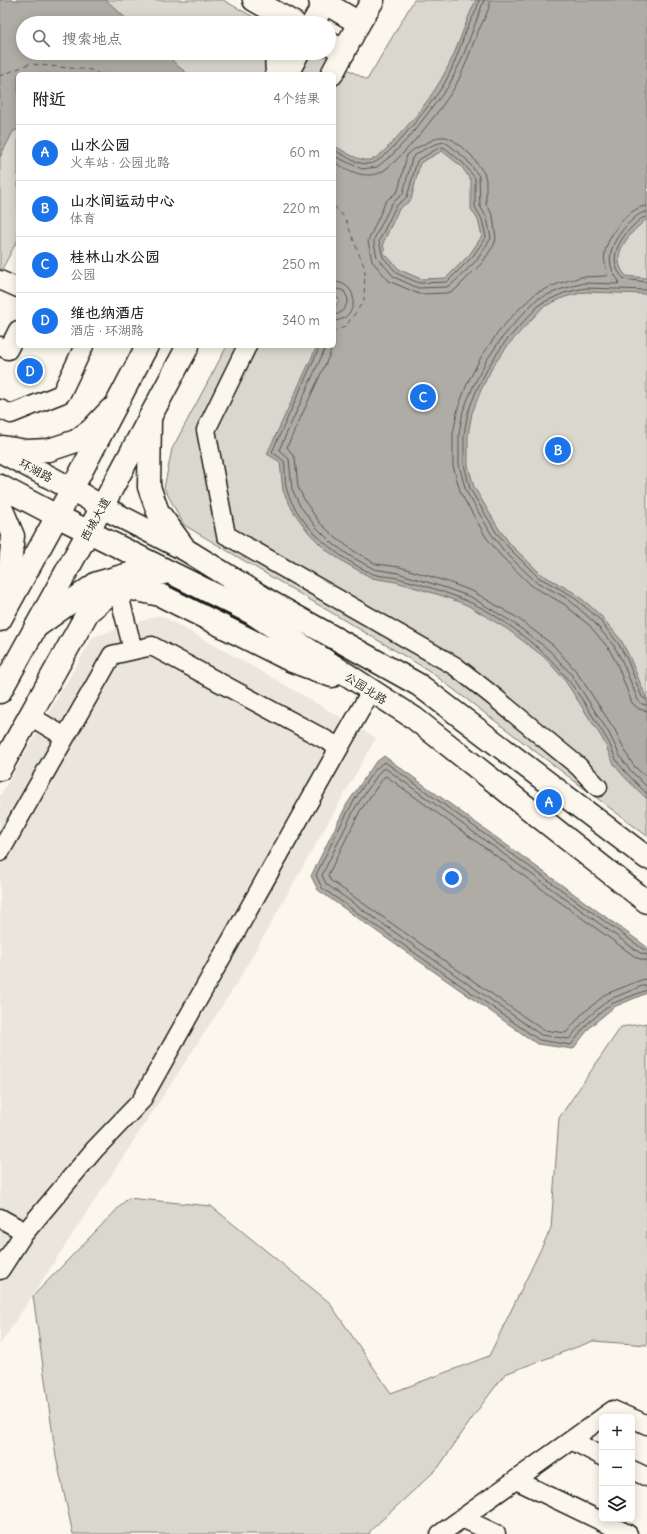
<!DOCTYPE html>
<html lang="zh">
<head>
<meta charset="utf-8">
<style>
  :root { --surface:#fff; --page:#f6f6f6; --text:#222; --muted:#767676; --line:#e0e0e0; --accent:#1a73e8 }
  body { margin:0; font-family:Delius,"LXGW WenKai TC",sans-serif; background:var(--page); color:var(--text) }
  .controls { position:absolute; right:12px; bottom:12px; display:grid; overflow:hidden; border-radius:6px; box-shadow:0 2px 10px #0003 }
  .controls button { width:36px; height:36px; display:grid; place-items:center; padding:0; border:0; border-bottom:1px solid var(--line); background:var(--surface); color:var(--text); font:20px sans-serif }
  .you { position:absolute; left:452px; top:878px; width:14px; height:14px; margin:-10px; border:3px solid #fff; border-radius:50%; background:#1a73e8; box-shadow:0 0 0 6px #1a73e833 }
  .badge { display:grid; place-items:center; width:26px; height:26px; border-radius:50%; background:var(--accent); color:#fff; font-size:13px; font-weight:700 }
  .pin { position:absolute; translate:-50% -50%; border:2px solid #fff; box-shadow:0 1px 4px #0006 }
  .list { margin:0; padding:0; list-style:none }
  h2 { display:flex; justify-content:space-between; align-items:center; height:52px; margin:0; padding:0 16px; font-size:17px }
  h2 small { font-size:13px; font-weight:400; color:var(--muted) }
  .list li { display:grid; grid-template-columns:26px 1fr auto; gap:12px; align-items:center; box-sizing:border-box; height:56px; padding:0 16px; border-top:1px solid var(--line) }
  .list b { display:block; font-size:15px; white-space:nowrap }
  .list p { margin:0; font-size:13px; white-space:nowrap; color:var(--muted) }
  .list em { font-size:13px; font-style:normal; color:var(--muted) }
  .icon { flex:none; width:22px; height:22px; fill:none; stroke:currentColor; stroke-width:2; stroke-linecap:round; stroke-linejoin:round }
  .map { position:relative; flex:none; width:647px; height:1534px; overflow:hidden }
  .search { position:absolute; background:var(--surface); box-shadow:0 2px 10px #0003; left:16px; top:16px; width:320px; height:44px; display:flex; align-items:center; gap:10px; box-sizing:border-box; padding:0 14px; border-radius:22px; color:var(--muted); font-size:15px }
  .panel { position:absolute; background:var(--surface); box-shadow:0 2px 10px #0003; left:16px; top:72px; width:320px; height:276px; border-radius:6px }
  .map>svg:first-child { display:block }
  .built { fill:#eae6dc }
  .green { fill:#dad7ce; stroke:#7b7a75 }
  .water { fill:#afaca5; stroke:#74726e; fill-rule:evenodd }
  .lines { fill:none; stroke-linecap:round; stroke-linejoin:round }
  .shore { stroke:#575653; stroke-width:1 }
  .ferry { stroke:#575653; stroke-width:1; stroke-dasharray:5 4; stroke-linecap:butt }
  .minor-casing { stroke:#1c1c1c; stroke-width:21 }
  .major-casing { stroke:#1c1c1c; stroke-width:25 }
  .highway-casing { stroke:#1c1c1c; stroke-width:25 }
  .minor { stroke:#fbf7ec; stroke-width:18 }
  .major { stroke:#fbf7ec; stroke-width:22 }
  .highway { stroke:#fbf7ec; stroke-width:22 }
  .labels { text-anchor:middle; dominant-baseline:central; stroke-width:3.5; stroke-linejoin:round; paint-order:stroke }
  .street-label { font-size:12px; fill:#1c1c1c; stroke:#fbf7ec }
</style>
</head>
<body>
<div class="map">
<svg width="647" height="1534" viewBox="0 0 647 1534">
  <rect width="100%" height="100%" fill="#fbf7ec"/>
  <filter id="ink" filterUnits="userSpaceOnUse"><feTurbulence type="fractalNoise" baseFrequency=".025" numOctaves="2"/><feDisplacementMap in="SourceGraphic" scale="8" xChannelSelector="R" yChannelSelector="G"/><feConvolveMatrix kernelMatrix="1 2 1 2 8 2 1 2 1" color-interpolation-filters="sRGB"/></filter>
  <g filter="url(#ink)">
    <!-- built -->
    <path class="built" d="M160,615L273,678L376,738L237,983L0,1345V796L93,637Z"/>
    <!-- green -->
    <path class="green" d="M0,0H223L264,23H23V53H318L367,80L414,0H647V836L428,670L184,525L164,488L172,449L227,346H334V74H18V239L0,273Z
      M647,1023V1345L593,1341L505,1374L480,1407L438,1468L371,1530L369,1534H73L56,1457L33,1296L128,1198L211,1206L329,1302L391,1393L489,1356L551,1228L559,1118L621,1027Z"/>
    <!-- water -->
    <path class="water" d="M0,0H106L131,23H23V53H165L179,67L188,74H18V129L13,132L0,157Z
      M476,0H647V219C631,232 607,255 626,276L647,278V294L585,292L565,297L543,307L509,344L493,366L481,390L472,413L468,435V465L474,487L499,529L511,545L541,574L573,592L588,604L601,616L621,640L630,658L647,700V799C636,788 623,777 614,764C609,756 607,746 602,738L564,679L543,656L507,629L467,605L443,596L396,582L372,578L345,563L326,550L309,533L293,511L283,491L280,462L267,454L317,346H334V309L339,299L334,296V146C345,151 361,164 373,159C381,156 392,143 398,136C420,113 440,86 453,56C461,38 467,18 476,0ZM442,151L461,166L471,180V209L478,220L482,236L470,254L446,278L421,279L400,270L385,254L383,243L399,209L411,200L420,163Z
      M384,756L647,947V993L614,1007L591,1026L573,1049L537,1044L318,890L311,876L347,804L375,763Z"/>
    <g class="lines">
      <!-- shore -->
      <path class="shore" d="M439,137H446L453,140L471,155L484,173L486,180V204L493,216L496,239L494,245L482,263L455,290L447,293L419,294L389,281L372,261L368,241L386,201L398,191L407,155L413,150Z
        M444,142L448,144L466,159L479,176L480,206L487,218L491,238L477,260L451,285L446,287L418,288L394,277L377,257L374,244V239L392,203L403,194L412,158C419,151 435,143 444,142Z
        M441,147L445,148L463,163L475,178V207L482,219L486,237L473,256L447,282L419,283L398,274L383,257L379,241L396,206L407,197L417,161Z
        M334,150C346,156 359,167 373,163C388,159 435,99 444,84C454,67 459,49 466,31C470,21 478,10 479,0
        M334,156L362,169L377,167L393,154L411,135L448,87L462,59L484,0
        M334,162C348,170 361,178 377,174C396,168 442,108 453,90C464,72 469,53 477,34C481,24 490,11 490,0
        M647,206C629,206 608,235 605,252C603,261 607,268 607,276L581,277L560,283L536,293L514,314L497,334L480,359L467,384L458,408L453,434V466L461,494L486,537L500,555L532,586L564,604L590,626L609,649L617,664L632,703L639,709L647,711
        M647,212C640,212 636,217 631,221C614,237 601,260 619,281L618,284L584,283L562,289L537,299L519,318L501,339L486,361L473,387L463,411L459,434V465L466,491L492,535L505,552L535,581L568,599L594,622L614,646L622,661L638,700L642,704L647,705
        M647,217C642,217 638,221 634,225C619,239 606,261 624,279L647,282
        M334,282C362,283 358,320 334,321
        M334,288L344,291L348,299C346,307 343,314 334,315
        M647,290L585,288L564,293L540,304L505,342L490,364L477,389L468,412L464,434V464L470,489L496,532L509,548L538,577L571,595L598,618L618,643L627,659L642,697L647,700
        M320,346L272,452L284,461C286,470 284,481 287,491C298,525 339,559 371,573C379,577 390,576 398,578C421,584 445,592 467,601C489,610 510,625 528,640C563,666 583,700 605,736C611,744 613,755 618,763C627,774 637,784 647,794
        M325,346L324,351L279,450L289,459L292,489L300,506L316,527L332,543L350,556L374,569L398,573L446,588L471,597L512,622L549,650L571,674L609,733L621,758L630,770L647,787
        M331,346L330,354L287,447L295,458L298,487L306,503L320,523L336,538L354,551L376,564L400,567L448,582L474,592L516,617L553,645L576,671L615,730L627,755L634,766L647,778
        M647,950L643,949L385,762C365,770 327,853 316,875L322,888L539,1040L571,1045L588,1023L611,1004L647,990
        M647,955L640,953L385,768L381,770L355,808L322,875L326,884L541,1035L569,1039L585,1020L608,1000L642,986L647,985
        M647,961L637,958L386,776L384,777L360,811L328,875L330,880L543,1030L566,1033L581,1015L606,994L641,980L647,979"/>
      <!-- ferry -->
      <path class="ferry" d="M0,76L29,64L91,70L99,74
        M334,206L345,218L365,269L364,301L345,327L334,331"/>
      <!-- minor casing -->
      <g class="minor-casing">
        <path id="minor" d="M0,280L18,288
          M0,346L8,350L18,330
          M247,346L206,430L226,535L455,666L493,696L578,766L598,787
          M0,409L11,414L61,394L84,346
          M118,591L133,650
          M30,716L65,737
          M0,852L112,655L152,646L339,747
          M0,1218L25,1232
          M0,1270L22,1236L95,1149L141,1101L371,691
          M603,1417L613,1410L629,1417
          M632,1418L647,1425
          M571,1440L602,1456
          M632,1470L647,1477
          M516,1480L628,1534
          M462,1518L496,1534
          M440,1534L602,1418"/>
      </g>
      <!-- major casing -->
      <g class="major-casing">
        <path id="major" d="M254,0L294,23
          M320,0L359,23
          M329,43L344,52
          M276,53L277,74
          M150,417L149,487L158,512L183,546
          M2,447L27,451L49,450L76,441L90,431L110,410
          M0,451L72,489L102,507L186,550L272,603L419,685L647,858
          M0,486L57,516L252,613L414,718L647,902
          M0,505L13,536L5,610
          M36,627L97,583L136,572L165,573
          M0,769L88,612L112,592L133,589L160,595L292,661L332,676"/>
      </g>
      <!-- highway casing -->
      <g class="highway-casing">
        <path id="highway" d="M313,23L326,0
          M287,74L298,53
          M332,74L359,23L373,0
          M0,620L72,489L147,346
          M0,692L102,507L188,346"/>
      </g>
      <!-- minor -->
      <use href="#minor" class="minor"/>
      <!-- major -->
      <use href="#major" class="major"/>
      <!-- highway -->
      <use href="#highway" class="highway"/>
    </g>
  </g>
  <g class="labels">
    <!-- street labels -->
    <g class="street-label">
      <text transform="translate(36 470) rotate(28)">环湖路</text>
      <text transform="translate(95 519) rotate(-61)">西城大道</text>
      <text transform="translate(366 688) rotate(33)">公园北路</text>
    </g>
  </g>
</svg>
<div class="controls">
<button>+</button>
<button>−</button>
<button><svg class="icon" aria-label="layers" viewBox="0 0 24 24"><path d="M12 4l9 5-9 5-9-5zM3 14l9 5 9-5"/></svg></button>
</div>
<div class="you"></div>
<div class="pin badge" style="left:549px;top:802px">A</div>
<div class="pin badge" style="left:558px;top:450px">B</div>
<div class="pin badge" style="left:423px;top:397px">C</div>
<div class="pin badge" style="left:30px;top:371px">D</div>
<div class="search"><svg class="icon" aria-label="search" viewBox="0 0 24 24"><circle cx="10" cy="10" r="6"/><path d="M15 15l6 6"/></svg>搜索地点</div>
<section class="panel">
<h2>附近<small>4个结果</small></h2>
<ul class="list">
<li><span class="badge">A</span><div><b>山水公园</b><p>火车站 · 公园北路</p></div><em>60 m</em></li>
<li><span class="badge">B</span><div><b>山水间运动中心</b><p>体育</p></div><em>220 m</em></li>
<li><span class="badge">C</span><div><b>桂林山水公园</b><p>公园</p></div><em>250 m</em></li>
<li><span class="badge">D</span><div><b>维也纳酒店</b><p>酒店 · 环湖路</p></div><em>340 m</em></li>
</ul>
</section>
</div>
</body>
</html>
